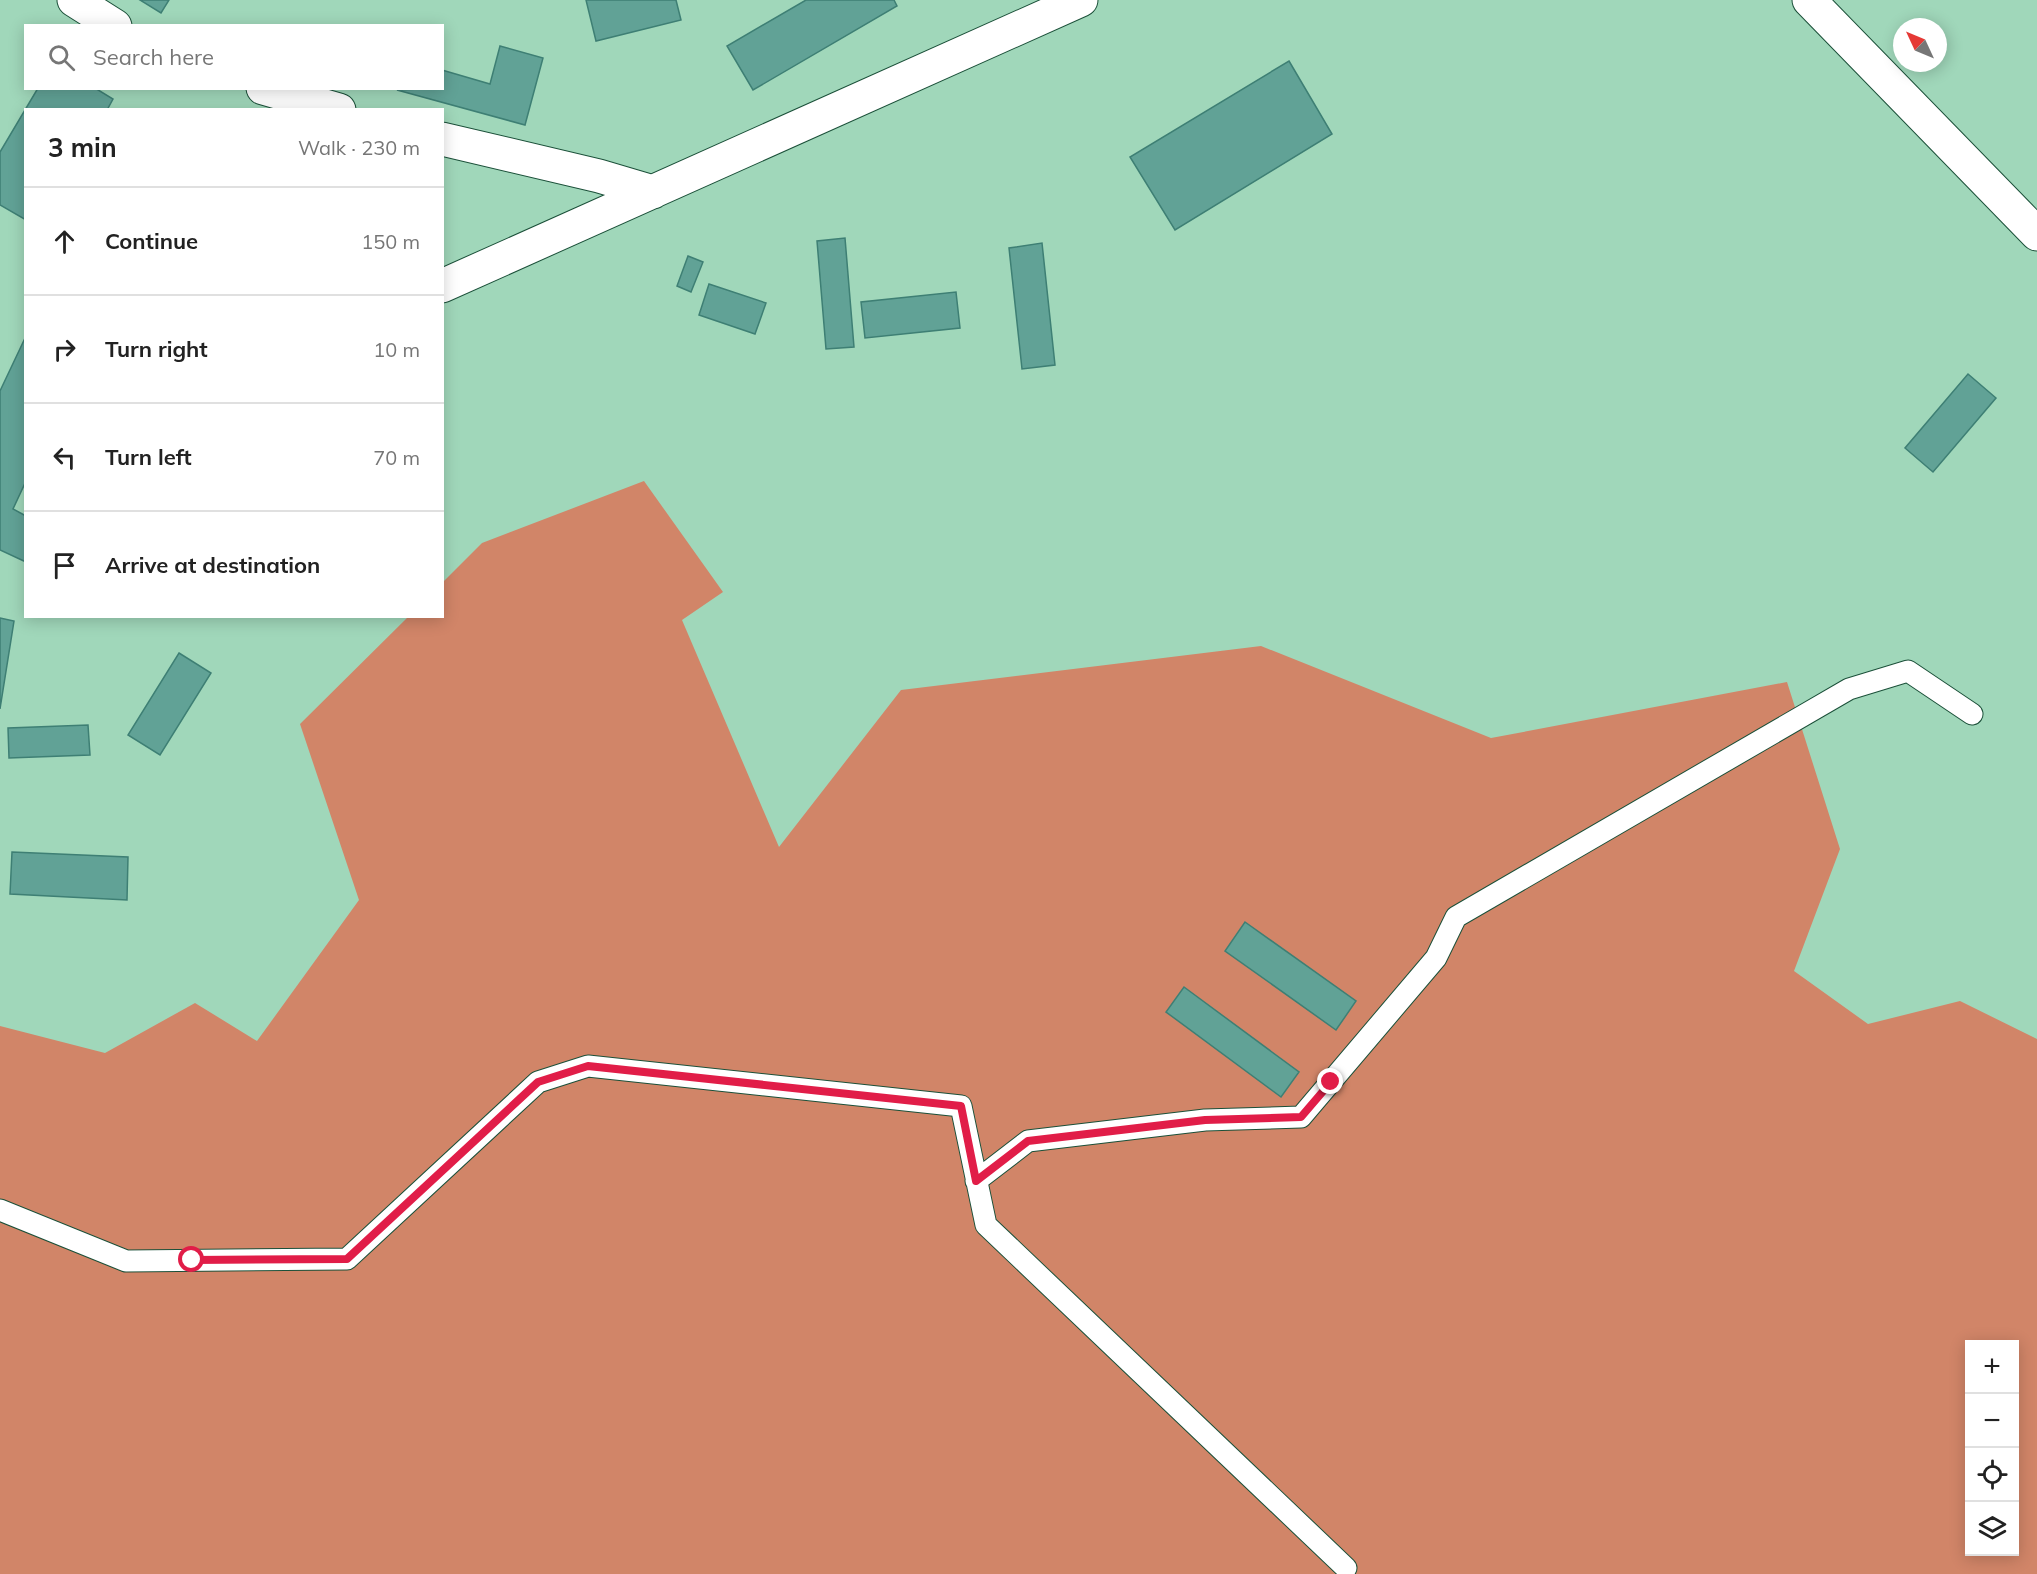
<!DOCTYPE html>
<html lang="en">
<head>
<meta charset="utf-8">
<style>
  :root { --surface:#fff; --page:#f6f6f6; --text:#222; --muted:#767676; --line:#e0e0e0 }
  body { margin:0; font-family:Mulish,sans-serif; background:var(--page); color:var(--text) }
  .controls { position:absolute; right:18px; bottom:18px; display:grid; overflow:hidden; border-radius:0px; box-shadow:0 3px 15px #0003 }
  .controls button { width:54px; height:54px; display:grid; place-items:center; padding:0; border:0; border-bottom:2px solid var(--line); background:var(--surface); color:var(--text); font:30px sans-serif }
  .compass { position:absolute; left:1893px; top:18px; width:54px; height:54px; border-radius:50%; background:var(--surface); box-shadow:0 3px 15px #0003; rotate:314deg }
  .stop { position:absolute; width:18px; height:18px; margin:-14px; border:4px solid #e11d48; border-radius:50%; background:#fff }
  .stop.end { background:#e11d48; border-color:#fff; box-shadow:0 2px 6px #0008 }
  .list { margin:0; padding:0; list-style:none }
  h2 { display:flex; justify-content:space-between; align-items:center; height:78px; margin:0; padding:0 24px; font-size:26px }
  h2 small { font-size:20px; font-weight:400; color:var(--muted) }
  .list li { display:grid; grid-template-columns:39px 1fr auto; gap:18px; align-items:center; box-sizing:border-box; height:108px; padding:0 24px; border-top:2px solid var(--line) }
  .list b { display:block; font-size:22px; white-space:nowrap }
  .list em { font-size:20px; font-style:normal; color:var(--muted) }
  .icon { flex:none; width:33px; height:33px; fill:none; stroke:currentColor; stroke-width:2; stroke-linecap:round; stroke-linejoin:round }
  .map { position:relative; flex:none; width:2037px; height:1574px; overflow:hidden }
  .search { position:absolute; background:var(--surface); box-shadow:0 3px 15px #0003; left:24px; top:24px; width:420px; height:66px; display:flex; align-items:center; gap:15px; box-sizing:border-box; padding:0 21px; border-radius:0px; color:var(--muted); font-size:22px }
  .panel { position:absolute; background:var(--surface); box-shadow:0 3px 15px #0003; left:24px; top:108px; width:420px; height:510px; border-radius:0px }
  .map>svg:first-child { display:block }
  .green { fill:#d18568; fill-rule:evenodd }
  .building { fill:#61a296; stroke:#3e7f74; stroke-width:1.5 }
  .lines { fill:none; stroke-linecap:round; stroke-linejoin:round }
  .lane-casing { stroke:#1b5039; stroke-width:23 }
  .street-casing { stroke:#1b5039; stroke-width:35 }
  .lane { stroke:#fff; stroke-width:21 }
  .street { stroke:#fff; stroke-width:33 }
  .route { stroke:#e11d48; stroke-width:8 }
</style>
</head>
<body>
<div class="map">
<svg width="2037" height="1574" viewBox="0 0 2037 1574">
  <rect width="100%" height="100%" fill="#a0d7ba"/>
  <!-- green -->
  <path class="green" d="M644,481L723,592L682,620L779,847L901,690L1261,646L1491,738L1787,682L1840,849L1794,971L1868,1024L1960,1001L2037,1039V1574H0V1026L105,1053L195,1003L257,1041L359,900L300,724L408,617L442,616L443,582L482,543ZM1970,1344H2014V1552H1970Z"/>
  <!-- building -->
  <path class="building" d="M140,0H169L161,13Z
    M586,0H676L681,20L596,41Z
    M806,0H894L897,6L753,90L727,46Z
    M500,46L543,58L525,125L397,90L442,88V70L490,84Z
    M1289,61L1332,134L1175,230L1130,157Z
    M38,88H95L113,99L107,110H26V220L0,205V152Z
    M845,238L854,347L826,349L817,241Z
    M1042,243L1055,365L1022,369L1009,248Z
    M688,256L703,262L691,292L677,286Z
    M709,284L766,303L755,334L699,315Z
    M956,292L960,328L865,338L861,302Z
    M26,336V481L13,509L26,516V562L0,550V391Z
    M1968,374L1996,398L1933,472L1905,448Z
    M0,618L14,621L0,709Z
    M179,653L211,673L160,755L128,735Z
    M88,725L90,755L9,758L8,728Z
    M12,852L128,857L127,900L10,894Z
    M1245,922L1356,1001L1336,1030L1225,951Z
    M1184,987L1299,1072L1281,1097L1166,1012Z"/>
  <g class="lines">
    <!-- lane casing -->
    <g class="lane-casing">
      <path id="lane" d="M976,1181L1028,1141L1205,1120L1301,1117L1436,958L1456,917L1849,689L1908,671L1972,714
        M0,1210L126,1261L347,1259L538,1082L588,1066L961,1106L986,1225L1346,1568"/>
    </g>
    <!-- street casing -->
    <g class="street-casing">
      <path id="street" d="M74,0L115,26
        M1809,0L2037,234
        M263,88L339,110
        M442,139L599,176L653,192
        M442,286L1081,0"/>
    </g>
    <!-- lane -->
    <use href="#lane" class="lane"/>
    <!-- street -->
    <use href="#street" class="street"/>
  </g>
  <g class="lines">
    <!-- route -->
    <path class="route" d="M192,1260L347,1259L538,1082L588,1066L961,1106L976,1181L1028,1141L1205,1120L1301,1117L1331,1082"/>
  </g>
</svg>
<div class="controls">
<button>+</button>
<button>−</button>
<button><svg class="icon" aria-label="locate" viewBox="0 0 24 24"><circle cx="12" cy="12" r="6"/><path d="M12 2v4M12 18v4M2 12h4M18 12h4"/></svg></button>
<button><svg class="icon" aria-label="layers" viewBox="0 0 24 24"><path d="M12 4l9 5-9 5-9-5zM3 14l9 5 9-5"/></svg></button>
</div>
<svg class="compass" viewBox="-18 -18 36 36"><path d="M0-13l5 13h-10z" fill="#e53935"/><path d="M0 13l5-13h-10z" fill="#767676"/></svg>
<div class="stop" style="left:192px;top:1260px"></div>
<div class="stop end" style="left:1331px;top:1082px"></div>
<div class="search"><svg class="icon" aria-label="search" viewBox="0 0 24 24"><circle cx="10" cy="10" r="6"/><path d="M15 15l6 6"/></svg>Search here</div>
<section class="panel">
<h2>3 min<small>Walk · 230 m</small></h2>
<ul class="list">
<li><svg class="icon" aria-label="ahead" viewBox="0 0 24 24"><path d="M12 20V5M6 11l6-6 6 6"/></svg><div><b>Continue</b></div><em>150 m</em></li>
<li><svg class="icon" aria-label="right" viewBox="0 0 24 24"><path d="M7 20v-9h11M14 6l5 5-5 5"/></svg><div><b>Turn right</b></div><em>10 m</em></li>
<li><svg class="icon" aria-label="left" viewBox="0 0 24 24"><path d="M17 20v-9H6M10 6l-5 5 5 5"/></svg><div><b>Turn left</b></div><em>70 m</em></li>
<li><svg class="icon" aria-label="arrive" viewBox="0 0 24 24"><path d="M6 21V4h12l-3 4 3 4H6"/></svg><div><b>Arrive at destination</b></div></li>
</ul>
</section>
</div>
</body>
</html>
